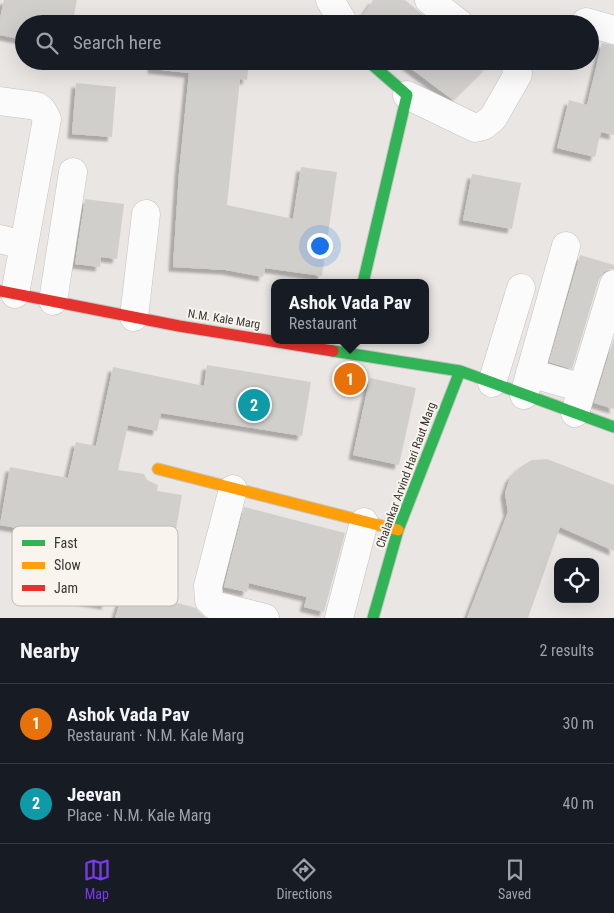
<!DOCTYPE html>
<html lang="en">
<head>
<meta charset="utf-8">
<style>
  :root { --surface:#171b24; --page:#20242c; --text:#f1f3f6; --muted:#9ea1a6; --line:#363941; --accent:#7c3aed }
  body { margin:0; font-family:"Roboto Condensed",sans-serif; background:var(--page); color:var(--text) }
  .controls { position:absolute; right:15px; bottom:15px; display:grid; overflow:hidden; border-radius:10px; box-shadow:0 5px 20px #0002 }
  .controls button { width:45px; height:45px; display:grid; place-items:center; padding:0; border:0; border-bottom:1px solid var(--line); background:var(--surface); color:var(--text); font:25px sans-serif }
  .you { position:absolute; left:319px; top:245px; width:18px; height:18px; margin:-12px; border:4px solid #fff; border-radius:50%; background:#1a73e8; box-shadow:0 0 0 8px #1a73e833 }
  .badge { display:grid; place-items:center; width:32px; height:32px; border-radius:50%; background:var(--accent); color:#fff; font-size:16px; font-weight:700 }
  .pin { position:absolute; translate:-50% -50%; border:2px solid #fff; box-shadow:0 1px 5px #0006 }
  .popup { position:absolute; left:271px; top:279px; width:158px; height:65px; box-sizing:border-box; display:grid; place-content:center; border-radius:10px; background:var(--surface); filter:drop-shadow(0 1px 4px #0005); font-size:16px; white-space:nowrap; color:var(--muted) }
  .popup b { font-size:19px; color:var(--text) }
  .popup::after { content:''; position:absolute; left:50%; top:100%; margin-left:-10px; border:10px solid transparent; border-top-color:var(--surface) }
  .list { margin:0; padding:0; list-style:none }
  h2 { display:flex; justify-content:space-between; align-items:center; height:65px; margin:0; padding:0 20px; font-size:21px }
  h2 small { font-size:16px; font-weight:400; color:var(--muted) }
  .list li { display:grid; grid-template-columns:32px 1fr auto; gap:15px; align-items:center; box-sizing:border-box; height:80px; padding:0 20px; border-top:1px solid var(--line) }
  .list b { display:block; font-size:19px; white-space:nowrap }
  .list p { margin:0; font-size:16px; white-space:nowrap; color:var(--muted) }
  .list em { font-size:16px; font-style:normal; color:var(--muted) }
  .icon { flex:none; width:28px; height:28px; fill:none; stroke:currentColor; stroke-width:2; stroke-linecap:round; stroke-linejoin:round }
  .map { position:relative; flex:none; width:614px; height:618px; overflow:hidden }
  .search { position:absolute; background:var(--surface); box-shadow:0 5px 20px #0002; left:15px; right:15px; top:15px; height:55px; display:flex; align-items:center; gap:12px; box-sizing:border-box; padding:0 18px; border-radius:28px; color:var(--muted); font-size:19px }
  .sheet { height:225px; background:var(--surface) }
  nav { display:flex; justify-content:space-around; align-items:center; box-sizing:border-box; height:70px; border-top:1px solid var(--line); background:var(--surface); font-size:14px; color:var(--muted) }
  nav a { display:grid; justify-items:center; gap:2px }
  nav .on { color:var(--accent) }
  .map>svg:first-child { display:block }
  .building { fill:#d1cfcc; filter:url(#shadow) }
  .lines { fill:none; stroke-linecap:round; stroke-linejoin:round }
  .street-casing { stroke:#c5c3c0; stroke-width:29 }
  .fast-casing { stroke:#c5c3c0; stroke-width:13 }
  .slow-casing { stroke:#c5c3c0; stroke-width:13 }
  .jam-casing { stroke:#c5c3c0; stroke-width:13 }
  .street { stroke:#fcfbfb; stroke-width:28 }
  .fast { stroke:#30b455; stroke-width:11 }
  .slow { stroke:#ff9f0a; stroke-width:11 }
  .jam { stroke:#e5322d; stroke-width:11 }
  .labels { text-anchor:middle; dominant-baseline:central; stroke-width:4; stroke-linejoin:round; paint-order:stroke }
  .street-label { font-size:12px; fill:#383734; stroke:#f9f4ed }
  .key { fill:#f9f4ed; stroke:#bfbbb6; stroke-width:1 }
  .key-label { font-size:14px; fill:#383734 }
</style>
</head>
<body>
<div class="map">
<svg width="614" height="618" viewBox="0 0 614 618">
  <defs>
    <filter id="shadow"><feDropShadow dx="-4.5" dy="4.5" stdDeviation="1" flood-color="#0004"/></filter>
  </defs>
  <rect width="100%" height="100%" fill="#e9e6e3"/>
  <!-- building -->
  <path class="building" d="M4,0H77L72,24H24V40L0,35V19Z
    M373,0H405L434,24H360L359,21Z
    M602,43L614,45V135L601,132L595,157L557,148L569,100L587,105Z
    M153,61H249L247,80L240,79L227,205L293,219L301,167L337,172L322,276L265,268L263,277L226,270L173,267L179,173L189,73L152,69Z
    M401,61H481L487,66L453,100Z
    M76,83L116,87L112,137L72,134Z
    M472,174L521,183L512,229L463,220Z
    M85,199L124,204L117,259L101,257L100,267L75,264Z
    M580,255L614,265V269H610L604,272L599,279L572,369L549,362Z
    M614,338V409L594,403Z
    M207,365L311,382L302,436L161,413L157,431L128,425L118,470L144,474L147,480L158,485L157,491L182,495L165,591L169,592L166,600L196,608L198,611L206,618H115L123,592L136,595L148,551L0,525L10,467L68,478L76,442L96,446L113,367L204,386Z
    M370,378L416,388L399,465L353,455Z
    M547,459L614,485V551L560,527L528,618H467L508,512L505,493L510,478L520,467L532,460Z
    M244,507L345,533L324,612L304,607L307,597L249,583L247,592L224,587Z
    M40,571L109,589L106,605L36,593Z"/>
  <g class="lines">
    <!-- street casing -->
    <g class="street-casing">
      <path id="street" d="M330,0L344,24
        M429,0L460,24
        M586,22L614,30
        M407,95L475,128L483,126L493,118L518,74L517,65L512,61
        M0,101L37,106L42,110L47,119L15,294
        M0,239L23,245
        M53,301L73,172
        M134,317L146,214
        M530,373L582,388
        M492,383L521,288
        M524,395L566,246
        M575,413L614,284
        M233,489L208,586L209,600L214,605L265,618
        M339,618L364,522"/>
    </g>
    <!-- fast casing -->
    <g class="fast-casing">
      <path id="fast" d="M363,283L407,95L368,61
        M333,351L460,371L614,427
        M373,618L398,530L460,371"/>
    </g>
    <!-- slow casing -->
    <g class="slow-casing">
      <path id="slow" d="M158,469L398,530"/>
    </g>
    <!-- jam casing -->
    <g class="jam-casing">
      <path id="jam" d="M0,291L179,326L333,351"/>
    </g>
    <!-- street -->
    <use href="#street" class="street"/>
    <!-- fast -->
    <use href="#fast" class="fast"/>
    <!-- slow -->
    <use href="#slow" class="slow"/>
    <!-- jam -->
    <use href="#jam" class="jam"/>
  </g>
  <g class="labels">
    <!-- street labels -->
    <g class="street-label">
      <text transform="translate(224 319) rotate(9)">N.M. Kale Marg</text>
      <text transform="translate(406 475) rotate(-70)">Chalankar Arvind Hari Raut Marg</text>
    </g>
  </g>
  <!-- legend -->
  <rect x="12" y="526" width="166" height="80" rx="8" class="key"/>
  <rect x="22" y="540" width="23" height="6" fill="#30b455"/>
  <rect x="22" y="562" width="23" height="7" fill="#ff9f0a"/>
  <rect x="22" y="585" width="23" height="6" fill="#e5322d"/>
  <g class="key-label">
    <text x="54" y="548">Fast</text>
    <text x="54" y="570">Slow</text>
    <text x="54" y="593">Jam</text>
  </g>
</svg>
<div class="controls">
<button><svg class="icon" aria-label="locate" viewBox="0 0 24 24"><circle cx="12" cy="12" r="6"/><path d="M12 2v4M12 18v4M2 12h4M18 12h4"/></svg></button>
</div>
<div class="you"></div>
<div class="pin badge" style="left:350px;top:379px;background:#e8710a">1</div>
<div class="popup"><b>Ashok Vada Pav</b>Restaurant</div>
<div class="pin badge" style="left:254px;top:405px;background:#0f9aa8">2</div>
<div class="search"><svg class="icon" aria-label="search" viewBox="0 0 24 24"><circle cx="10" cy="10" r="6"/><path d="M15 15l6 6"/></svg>Search here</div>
</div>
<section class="sheet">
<h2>Nearby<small>2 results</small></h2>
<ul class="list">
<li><span class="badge" style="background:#e8710a">1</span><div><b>Ashok Vada Pav</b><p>Restaurant · N.M. Kale Marg</p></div><em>30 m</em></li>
<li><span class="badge" style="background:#0f9aa8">2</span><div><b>Jeevan</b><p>Place · N.M. Kale Marg</p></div><em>40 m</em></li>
</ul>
</section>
<nav>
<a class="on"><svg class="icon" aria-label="map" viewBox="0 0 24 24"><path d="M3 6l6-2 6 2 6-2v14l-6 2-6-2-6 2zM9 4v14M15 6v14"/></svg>Map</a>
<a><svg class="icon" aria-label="directions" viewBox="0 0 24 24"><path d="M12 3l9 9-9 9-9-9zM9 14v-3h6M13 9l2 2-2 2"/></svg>Directions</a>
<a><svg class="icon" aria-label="saved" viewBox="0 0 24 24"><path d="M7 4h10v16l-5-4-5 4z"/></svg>Saved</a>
</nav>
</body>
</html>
